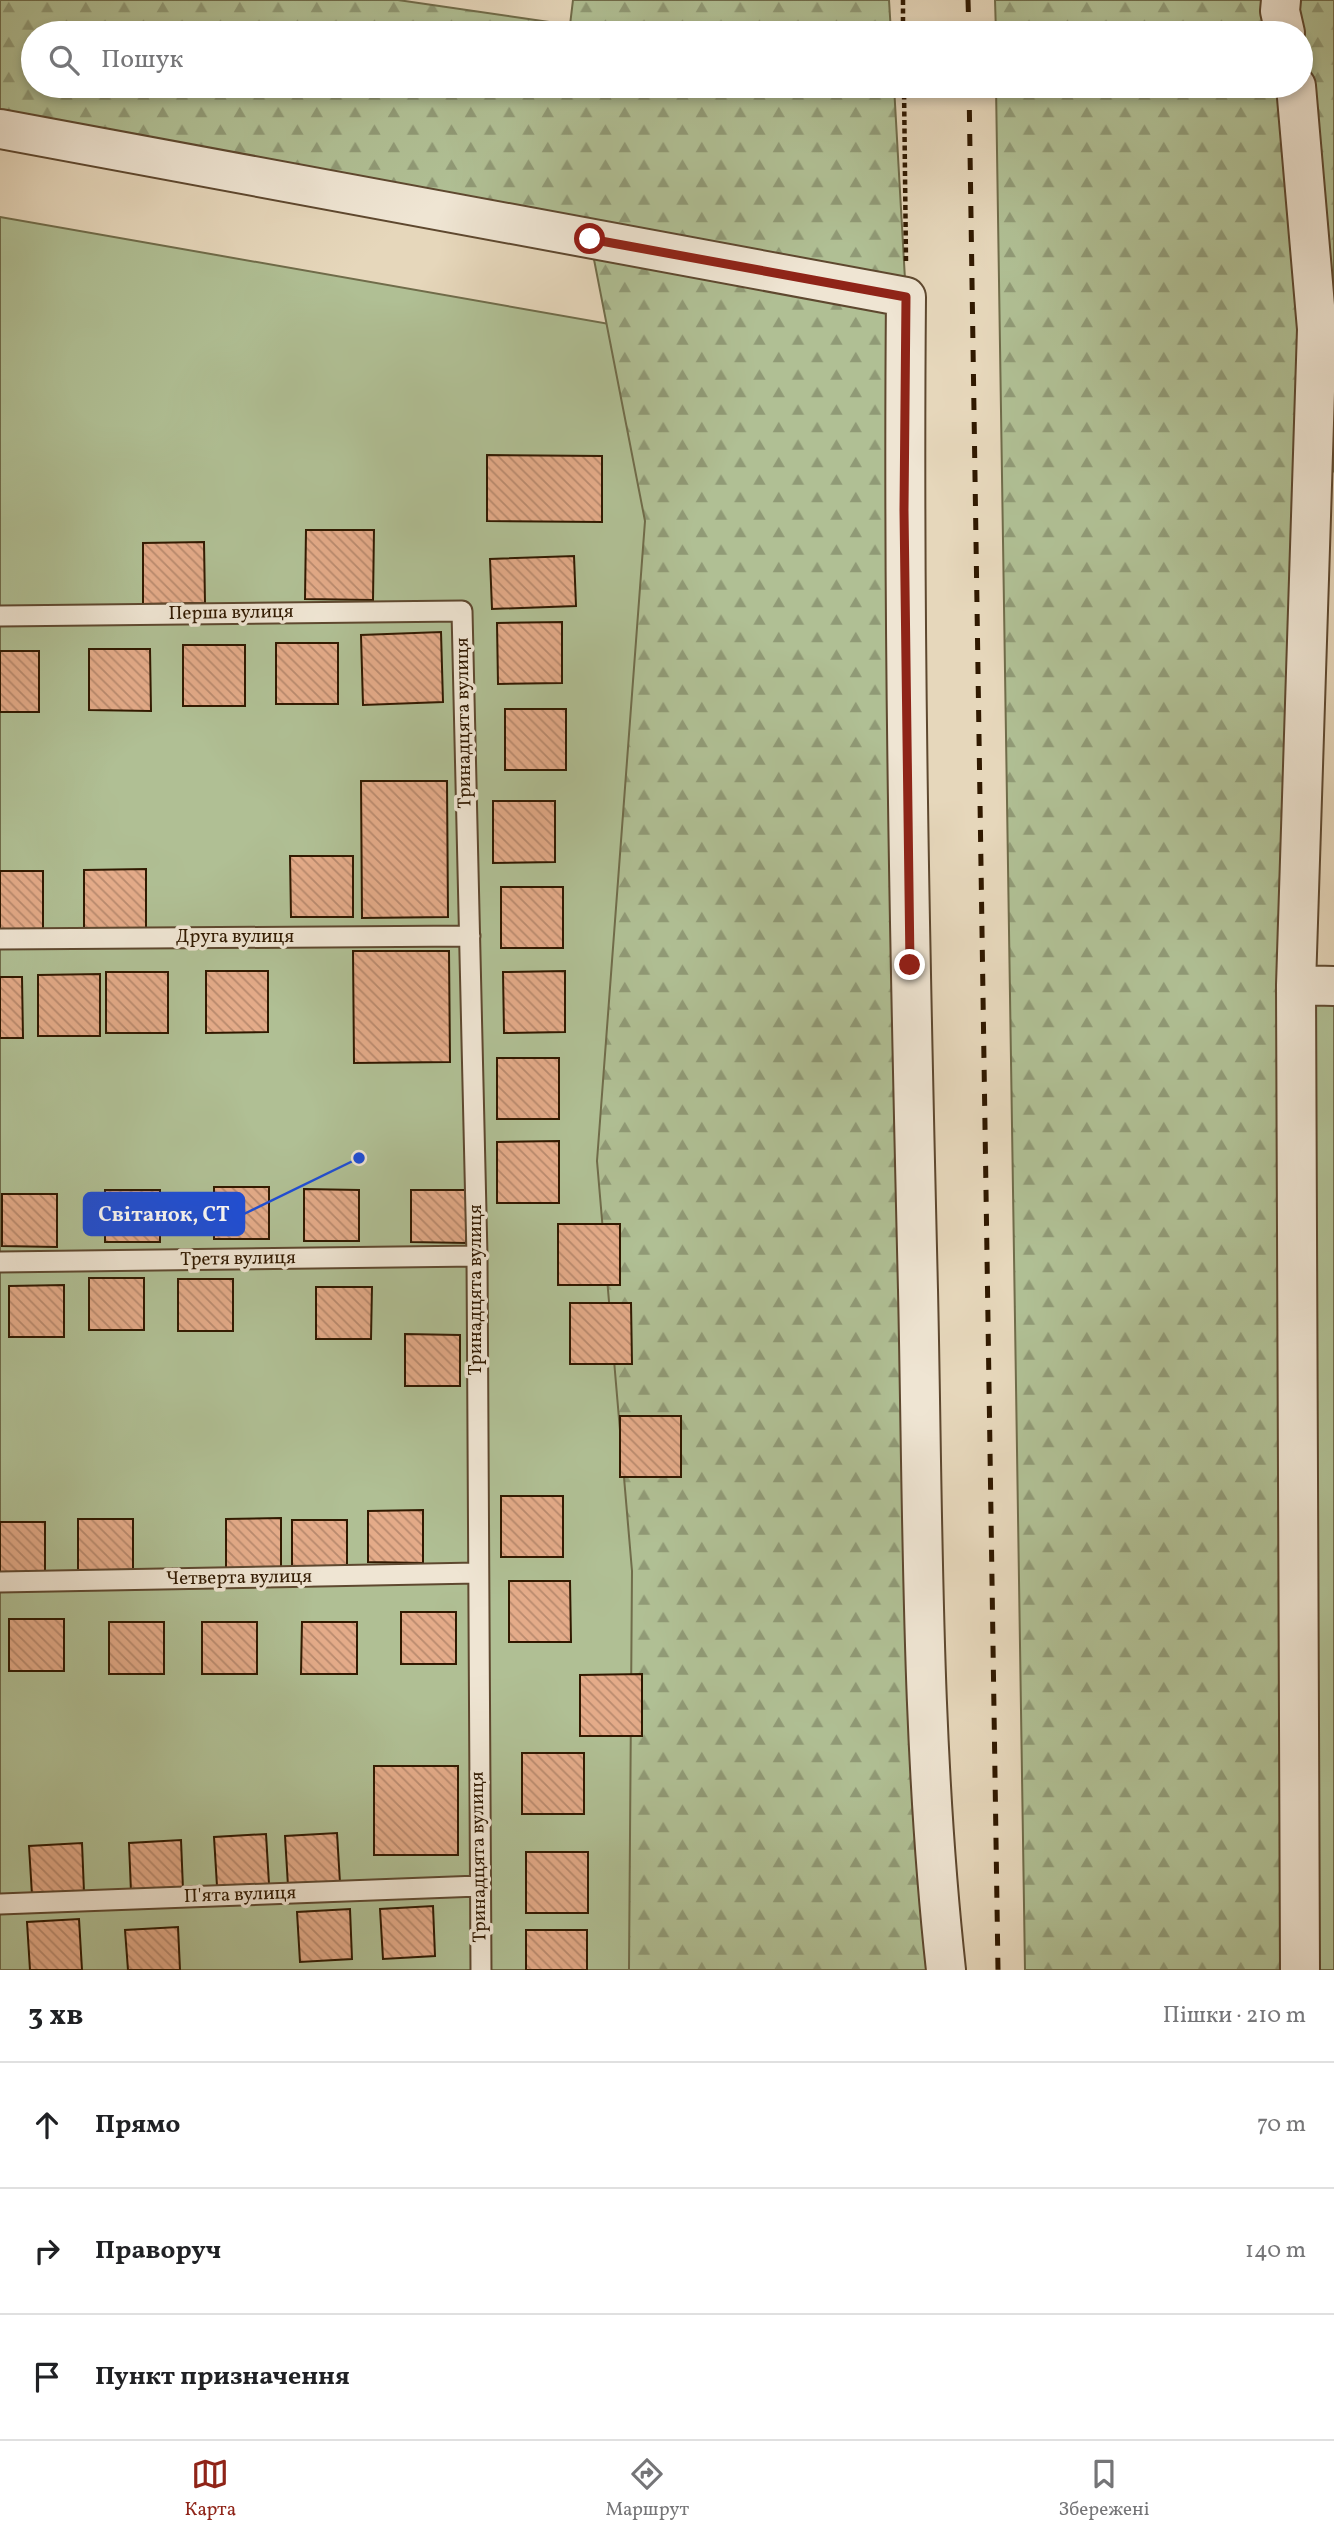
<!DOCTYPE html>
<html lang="uk">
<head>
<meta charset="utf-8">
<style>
  :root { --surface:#fff; --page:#f2f2f2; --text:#202124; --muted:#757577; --line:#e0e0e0; --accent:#8f2418 }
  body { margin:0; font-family:Vollkorn,serif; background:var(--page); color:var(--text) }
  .stop { position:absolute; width:21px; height:21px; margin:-16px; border:5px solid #8f2418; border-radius:50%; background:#fff }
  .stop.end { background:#8f2418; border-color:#fff; box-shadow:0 2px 7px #0008 }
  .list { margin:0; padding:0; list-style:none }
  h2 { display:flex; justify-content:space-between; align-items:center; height:91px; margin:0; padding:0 28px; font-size:30px }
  h2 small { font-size:23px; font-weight:400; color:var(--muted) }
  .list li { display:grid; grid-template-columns:46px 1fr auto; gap:21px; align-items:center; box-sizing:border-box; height:126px; padding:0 28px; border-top:2px solid var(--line) }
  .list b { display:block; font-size:26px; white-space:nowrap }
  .list em { font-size:23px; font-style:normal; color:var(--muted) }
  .icon { flex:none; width:38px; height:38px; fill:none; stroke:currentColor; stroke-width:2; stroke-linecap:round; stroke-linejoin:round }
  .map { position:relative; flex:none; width:1334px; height:1970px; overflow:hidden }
  .search { position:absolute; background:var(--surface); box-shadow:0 4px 10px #0003; left:21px; right:21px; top:21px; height:77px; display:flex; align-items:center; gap:18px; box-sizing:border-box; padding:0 24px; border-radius:38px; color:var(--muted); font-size:26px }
  .sheet { height:469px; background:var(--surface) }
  nav { display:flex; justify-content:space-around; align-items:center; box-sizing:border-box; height:98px; border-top:2px solid var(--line); background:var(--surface); font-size:19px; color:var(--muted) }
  nav a { display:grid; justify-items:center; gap:4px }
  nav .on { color:var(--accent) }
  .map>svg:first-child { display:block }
  .green { fill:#b0bf94; stroke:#706c4a; stroke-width:2 }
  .forest { fill:url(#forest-firs); stroke:#706c4a; stroke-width:2 }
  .building { fill:url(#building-back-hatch); stroke:#301900; stroke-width:2 }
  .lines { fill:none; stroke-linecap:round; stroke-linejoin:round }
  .service-casing { stroke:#5e482f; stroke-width:23 }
  .minor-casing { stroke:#5e482f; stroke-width:42 }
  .path { stroke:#301900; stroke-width:4.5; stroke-dasharray:5 3.5; stroke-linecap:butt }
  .service { stroke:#efe5d3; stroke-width:19 }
  .minor { stroke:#efe5d3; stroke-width:38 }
  .rail { stroke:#301900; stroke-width:5; stroke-dasharray:12 12; stroke-linecap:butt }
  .route { stroke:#8f2418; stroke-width:9 }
  .labels { text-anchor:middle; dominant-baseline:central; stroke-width:7; stroke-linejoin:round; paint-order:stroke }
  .street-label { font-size:19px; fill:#301900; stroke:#efe5d3 }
  .leader { fill:none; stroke:#1d4ed8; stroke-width:2.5 }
  .callout-dot { fill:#1d4ed8; stroke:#efe5d3; stroke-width:2.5 }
  .callout { fill:#1d4ed8; stroke:#1d4ed8; stroke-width:2.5 }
  .callout-label { font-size:21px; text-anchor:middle; font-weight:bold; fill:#fff }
</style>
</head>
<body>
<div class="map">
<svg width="1334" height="1970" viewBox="0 0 1334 1970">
  <defs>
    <pattern id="forest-firs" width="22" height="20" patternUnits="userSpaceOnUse" patternTransform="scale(1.75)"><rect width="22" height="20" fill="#b0bf94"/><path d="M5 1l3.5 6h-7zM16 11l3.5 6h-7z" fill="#909a76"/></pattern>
    <pattern id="building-back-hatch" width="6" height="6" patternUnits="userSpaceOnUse" patternTransform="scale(1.75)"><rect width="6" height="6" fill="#e4ab89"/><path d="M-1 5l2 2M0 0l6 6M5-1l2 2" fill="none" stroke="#b98a6e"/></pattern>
  </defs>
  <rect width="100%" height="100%" fill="#e6d7bb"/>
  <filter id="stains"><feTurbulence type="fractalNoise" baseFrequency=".00286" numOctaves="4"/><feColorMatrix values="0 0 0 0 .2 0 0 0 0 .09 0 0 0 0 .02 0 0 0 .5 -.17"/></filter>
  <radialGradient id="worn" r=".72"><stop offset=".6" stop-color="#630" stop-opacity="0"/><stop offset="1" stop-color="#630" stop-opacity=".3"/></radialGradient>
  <!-- green -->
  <path class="green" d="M0,217L735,346L700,1970H0Z
    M1334,984V1970H1300L1296,985Z"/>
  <!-- forest -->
  <path class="forest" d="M0,0H398L570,25L573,0H889L891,33H33V86H894L906,297L952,1970H629L632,1571L597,1161L645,521L590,239L0,129Z
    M995,0H1334V470L1332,473L1304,756L1301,1970H1025L996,86H1301V33H996Z"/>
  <!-- building -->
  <path class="building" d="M487,455L602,456V522L487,521Z
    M306,530H374L373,600L305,599Z
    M204,542L205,603L143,604V543Z
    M574,556L576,606L492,609L490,559Z
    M562,622V683L498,684L497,623Z
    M441,632L443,702L363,705L361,635Z
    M276,643H338V704H276Z
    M183,645H245V706H183Z
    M89,649H150L151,711L89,710Z
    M0,651H39V712H0Z
    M505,709H566V770H505Z
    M361,781H447L448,917L362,918Z
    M493,801H555V862L493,863Z
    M290,856H353V917H291Z
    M146,869V931H84V870Z
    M0,871H43V932H0Z
    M501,887H563V948H501Z
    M353,951H449L450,1062L354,1063Z
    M206,971H268V1032L206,1033Z
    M565,971V1032L504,1033L503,972Z
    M106,972H168V1033H106Z
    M100,974V1036H38V975Z
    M0,977H22L23,1038H0Z
    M497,1058H559V1119H497Z
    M559,1141V1203H497V1142Z
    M214,1187H269V1239H214Z
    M304,1189L359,1190V1241H304Z
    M105,1190H160V1242H105Z
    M411,1190H467L466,1243L411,1242Z
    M2,1194H57V1247L2,1246Z
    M558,1224H620V1285H558Z
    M89,1278H144V1330H89Z
    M178,1279H233V1331H178Z
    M64,1285V1337H9V1286Z
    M316,1287H372L371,1339H316Z
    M570,1303H631L632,1364H570Z
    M405,1334L460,1335V1386H405Z
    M620,1416H681V1477H620Z
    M501,1496H563V1557H501Z
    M423,1510V1563L368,1562V1511Z
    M281,1518V1571L226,1570V1519Z
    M78,1519H133V1571H78Z
    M292,1520H347V1572L292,1571Z
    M0,1522H45V1573L0,1574Z
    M509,1581H570L571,1642H509Z
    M401,1612H456V1664H401Z
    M9,1619H64V1671H9Z
    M109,1622H164V1674H109Z
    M202,1622H257V1674H202Z
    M302,1622H357V1674H301Z
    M642,1674V1736H580V1675Z
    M522,1753H584V1814H522Z
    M374,1766H458V1855H374Z
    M337,1833L340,1883L288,1886L285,1836Z
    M266,1834L269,1884L217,1886L214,1837Z
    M181,1840L183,1889L131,1892L129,1843Z
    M82,1843L84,1892L32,1895L29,1846Z
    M526,1852H588V1913H526Z
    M433,1906L435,1956L383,1959L380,1909Z
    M350,1909L352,1959L300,1962L297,1912Z
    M79,1919L82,1970H30L27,1922Z
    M178,1927L180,1970H128L125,1930Z
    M526,1930H587V1970H526Z"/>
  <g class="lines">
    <!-- service casing -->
    <g class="service-casing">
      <path id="service" d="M0,616L462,611L477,1256L481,1970
        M0,939L470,936
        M0,1262L477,1256
        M0,1582L477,1573
        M0,1904L479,1886"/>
    </g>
    <!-- minor casing -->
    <g class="minor-casing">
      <path id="minor" d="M1281,0L1280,11L1285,33
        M1296,86L1317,329L1296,985L1300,1970
        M0,129L906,297C903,628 910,959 918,1290C923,1516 921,1744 946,1970
        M1296,985L1334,986"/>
    </g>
    <!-- path -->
    <path class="path" d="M903,0V33
      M904,86L906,261"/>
    <!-- service -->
    <use href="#service" class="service"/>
    <!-- minor -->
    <use href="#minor" class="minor"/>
    <!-- rail -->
    <path class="rail" d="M968,0L969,33
      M969,86L998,1970"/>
  </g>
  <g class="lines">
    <!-- route -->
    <path class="route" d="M590,239L906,297L904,510L910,965"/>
  </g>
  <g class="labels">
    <!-- street labels -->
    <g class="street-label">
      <text transform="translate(231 613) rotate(-1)">Перша вулиця</text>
      <text transform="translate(464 723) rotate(-91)">Тринадцята вулиця</text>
      <text x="235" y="937">Друга вулиця</text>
      <text transform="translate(238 1259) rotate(-1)">Третя вулиця</text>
      <text transform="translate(476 1290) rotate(-90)">Тринадцята вулиця</text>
      <text transform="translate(239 1578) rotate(-1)">Четверта вулиця</text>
      <text transform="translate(479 1857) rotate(-91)">Тринадцята вулиця</text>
      <text transform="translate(240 1895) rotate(-2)">П'ята вулиця</text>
    </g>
  </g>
  <!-- callouts -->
  <path class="leader" d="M359 1158L244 1214"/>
  <circle class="callout-dot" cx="359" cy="1158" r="7"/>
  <rect class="callout" x="84" y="1193" width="160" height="42" rx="7"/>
  <g class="callout-label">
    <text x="164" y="1221">Світанок, СТ</text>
  </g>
  <rect width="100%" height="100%" filter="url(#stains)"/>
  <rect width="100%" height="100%" fill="url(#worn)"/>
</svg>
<div class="stop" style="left:590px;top:239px"></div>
<div class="stop end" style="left:910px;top:965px"></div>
<div class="search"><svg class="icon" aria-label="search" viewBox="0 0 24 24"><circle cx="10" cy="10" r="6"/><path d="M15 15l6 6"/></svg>Пошук</div>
</div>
<section class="sheet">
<h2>3 хв<small>Пішки · 210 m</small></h2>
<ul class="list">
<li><svg class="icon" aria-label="ahead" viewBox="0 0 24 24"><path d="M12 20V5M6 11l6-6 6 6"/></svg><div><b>Прямо</b></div><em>70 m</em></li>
<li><svg class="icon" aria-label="right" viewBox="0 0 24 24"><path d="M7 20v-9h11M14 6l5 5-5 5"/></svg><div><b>Праворуч</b></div><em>140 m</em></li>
<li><svg class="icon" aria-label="arrive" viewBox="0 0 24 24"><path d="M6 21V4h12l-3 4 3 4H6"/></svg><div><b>Пункт призначення</b></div></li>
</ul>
</section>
<nav>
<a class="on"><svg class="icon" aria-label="map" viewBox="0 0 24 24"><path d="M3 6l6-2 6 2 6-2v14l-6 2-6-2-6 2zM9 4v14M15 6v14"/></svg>Карта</a>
<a><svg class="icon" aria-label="directions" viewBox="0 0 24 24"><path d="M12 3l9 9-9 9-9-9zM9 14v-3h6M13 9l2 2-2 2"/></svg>Маршрут</a>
<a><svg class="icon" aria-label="saved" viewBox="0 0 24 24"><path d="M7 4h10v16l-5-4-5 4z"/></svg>Збережені</a>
</nav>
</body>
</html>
